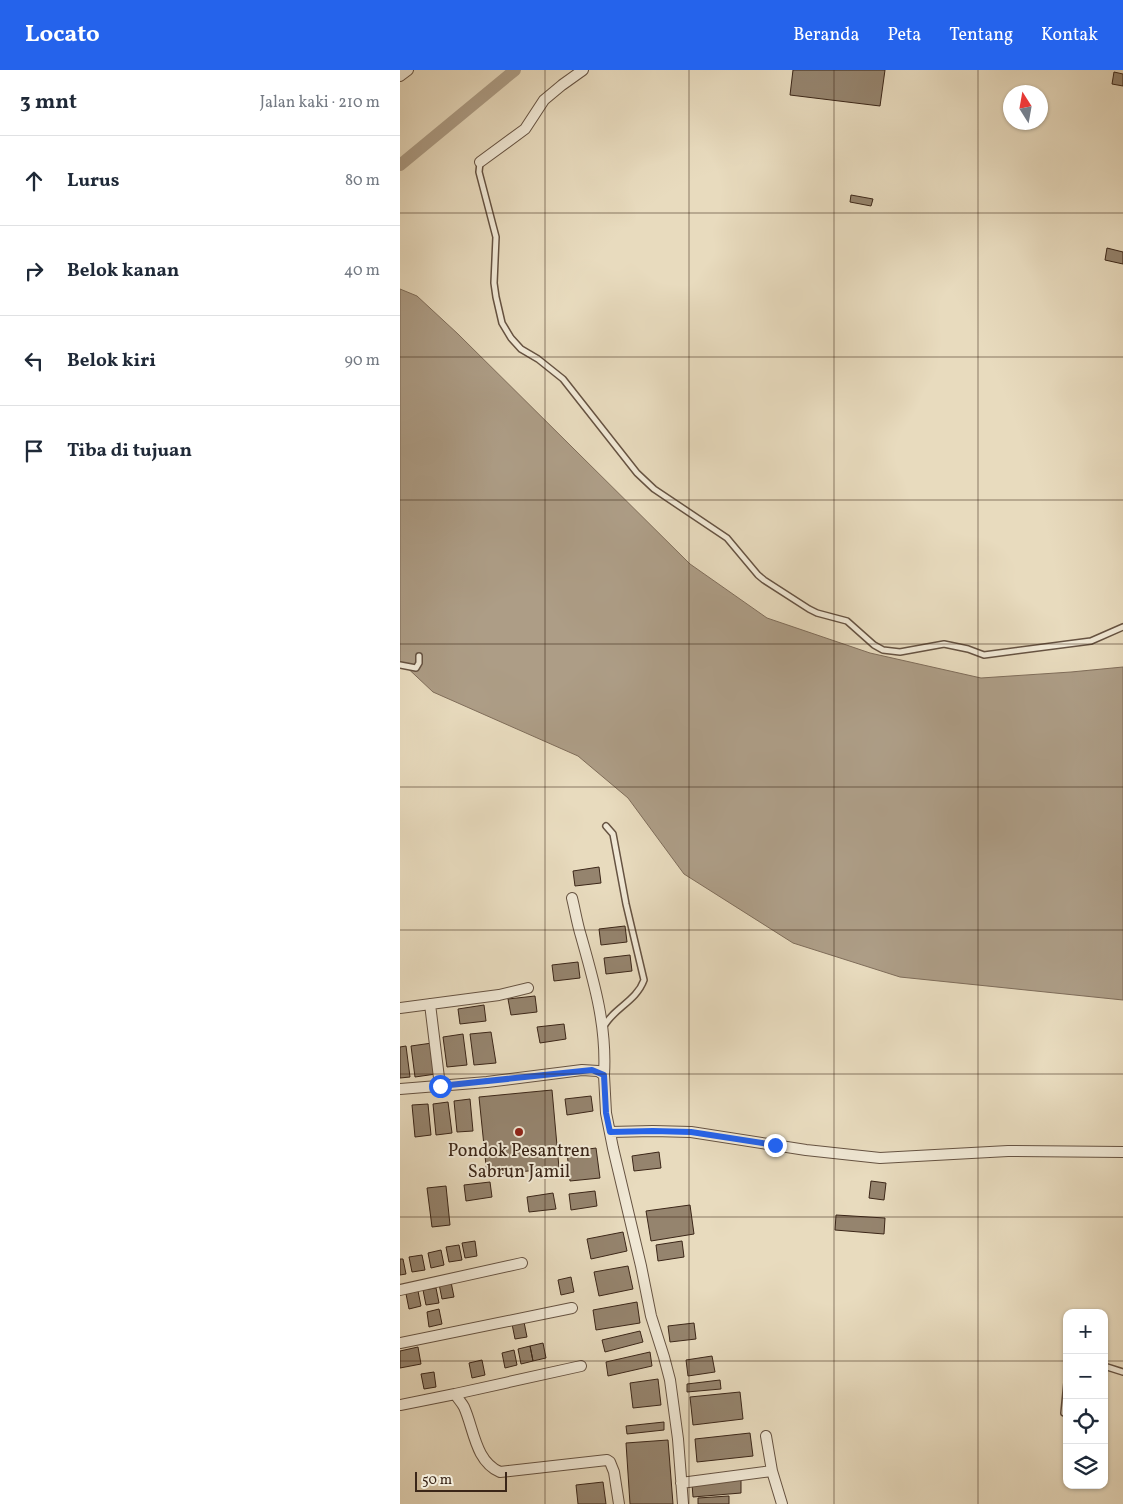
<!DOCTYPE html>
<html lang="id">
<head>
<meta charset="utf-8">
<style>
  :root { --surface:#fff; --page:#f2f2f3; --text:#1f2937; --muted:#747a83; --line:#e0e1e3; --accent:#2563eb }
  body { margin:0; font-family:Vollkorn,serif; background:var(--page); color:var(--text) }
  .controls { position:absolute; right:15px; bottom:15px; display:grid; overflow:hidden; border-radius:10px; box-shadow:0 1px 4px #0004 }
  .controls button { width:45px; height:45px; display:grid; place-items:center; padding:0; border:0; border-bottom:1px solid var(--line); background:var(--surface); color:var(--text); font:25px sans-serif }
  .compass { position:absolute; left:603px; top:15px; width:45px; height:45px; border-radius:50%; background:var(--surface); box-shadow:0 1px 4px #0004; rotate:349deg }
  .scale { position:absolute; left:15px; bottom:12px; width:92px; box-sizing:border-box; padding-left:5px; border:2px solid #3b2618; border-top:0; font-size:14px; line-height:18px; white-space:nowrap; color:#3b2618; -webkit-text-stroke:4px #f0e8d5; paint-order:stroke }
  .stop { position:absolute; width:15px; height:15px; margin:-11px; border:4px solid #2563eb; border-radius:50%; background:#fff }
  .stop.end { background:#2563eb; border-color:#fff; box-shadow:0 1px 5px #0008 }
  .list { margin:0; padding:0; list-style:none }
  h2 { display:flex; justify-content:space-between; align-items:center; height:65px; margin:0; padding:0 20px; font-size:21px }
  h2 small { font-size:16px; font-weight:400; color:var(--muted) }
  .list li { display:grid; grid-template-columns:32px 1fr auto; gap:15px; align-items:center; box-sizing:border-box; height:90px; padding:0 20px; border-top:1px solid var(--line) }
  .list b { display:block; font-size:19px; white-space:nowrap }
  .list em { font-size:16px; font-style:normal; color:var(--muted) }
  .icon { flex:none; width:28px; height:28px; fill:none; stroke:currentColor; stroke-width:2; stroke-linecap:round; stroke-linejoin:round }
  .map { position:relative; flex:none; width:723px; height:1434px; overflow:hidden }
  header { display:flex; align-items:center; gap:30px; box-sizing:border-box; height:70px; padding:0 25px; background:var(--accent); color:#fff }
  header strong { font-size:24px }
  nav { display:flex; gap:28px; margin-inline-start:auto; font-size:18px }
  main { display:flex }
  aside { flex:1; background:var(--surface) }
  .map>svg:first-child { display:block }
  .water { fill:#ad9d86; stroke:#7f6d5a }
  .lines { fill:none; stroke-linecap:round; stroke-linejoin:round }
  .canal { stroke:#ad9d86; stroke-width:12 }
  .building { fill:#95846e; stroke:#3b2618 }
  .service-casing { stroke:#665342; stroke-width:8 }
  .minor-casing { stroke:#665342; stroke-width:12 }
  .service { stroke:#f0e8d5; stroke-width:5 }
  .minor { stroke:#f0e8d5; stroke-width:10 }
  .route { stroke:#2563eb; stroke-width:6 }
  .grid { fill:none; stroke:#3b2618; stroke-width:1; stroke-opacity:0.55 }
  .poi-dot { fill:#8f2418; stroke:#f0e8d5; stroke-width:2 }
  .labels { text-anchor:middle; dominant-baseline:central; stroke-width:4; stroke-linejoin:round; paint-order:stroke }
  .poi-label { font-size:18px; fill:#3b2618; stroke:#f0e8d5 }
</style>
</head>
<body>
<header>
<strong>Locato</strong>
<nav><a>Beranda</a><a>Peta</a><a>Tentang</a><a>Kontak</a></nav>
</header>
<main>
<aside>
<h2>3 mnt<small>Jalan kaki · 210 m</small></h2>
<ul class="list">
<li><svg class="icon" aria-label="ahead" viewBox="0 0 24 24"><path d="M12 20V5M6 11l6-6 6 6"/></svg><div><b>Lurus</b></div><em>80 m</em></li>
<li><svg class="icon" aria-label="right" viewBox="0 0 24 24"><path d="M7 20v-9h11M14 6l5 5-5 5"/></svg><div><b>Belok kanan</b></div><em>40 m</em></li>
<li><svg class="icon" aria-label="left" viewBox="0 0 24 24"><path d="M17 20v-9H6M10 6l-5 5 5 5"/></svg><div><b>Belok kiri</b></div><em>90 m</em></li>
<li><svg class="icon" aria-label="arrive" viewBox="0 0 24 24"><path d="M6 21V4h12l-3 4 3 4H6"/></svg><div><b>Tiba di tujuan</b></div></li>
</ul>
</aside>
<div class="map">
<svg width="723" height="1434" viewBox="0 0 723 1434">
  <rect width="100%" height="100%" fill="#e8dbbe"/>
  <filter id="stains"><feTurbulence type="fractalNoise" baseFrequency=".004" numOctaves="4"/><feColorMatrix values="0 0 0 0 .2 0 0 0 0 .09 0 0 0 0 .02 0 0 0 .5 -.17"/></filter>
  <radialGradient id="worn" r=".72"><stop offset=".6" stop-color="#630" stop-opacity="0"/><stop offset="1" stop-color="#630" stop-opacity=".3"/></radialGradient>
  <!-- water -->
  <path class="water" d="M0,219L17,226L58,264L290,494L367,548L470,583L581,608L671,602L723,597V930L500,907L393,873L284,804L228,728L178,686L33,622L0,591Z"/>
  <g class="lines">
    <!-- canal -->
    <path class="canal" d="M0,95L115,0"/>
  </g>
  <!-- building -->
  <path class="building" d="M393,0H485L480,36L390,25Z
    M714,2L723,4V16L712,14Z
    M451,125L473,129L471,136L450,132Z
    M707,178L723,182V194L705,190Z
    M199,797L201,813L175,816L173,801Z
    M225,856L227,872L201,875L199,859Z
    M230,885L232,901L206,904L204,888Z
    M178,892L180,908L154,911L152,895Z
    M135,926L137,942L111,945L108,929Z
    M84,935L86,951L60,954L58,939Z
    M164,954L166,969L140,973L137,957Z
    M91,962L96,993L74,995L70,964Z
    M63,964L67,995L47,997L43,967Z
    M32,973L36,1004L15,1007L11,976Z
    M6,976L10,1007L0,1008V977Z
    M152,1020L159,1098L87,1105L79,1027Z
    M191,1026L193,1041L167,1045L165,1029Z
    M70,1029L73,1061L57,1062L54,1031Z
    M48,1032L52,1063L36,1065L33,1034Z
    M28,1034L31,1065L15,1067L12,1035Z
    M196,1078L200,1108L170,1111L167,1082Z
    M259,1082L261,1098L234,1101L232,1086Z
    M471,1111L486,1113L484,1130L469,1128Z
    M90,1112L92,1127L66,1131L64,1115Z
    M46,1116L50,1155L32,1157L27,1118Z
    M195,1121L197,1136L171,1140L169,1124Z
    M153,1123L156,1139L129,1142L127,1127Z
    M290,1135L294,1164L251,1171L246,1141Z
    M436,1145L485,1148L484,1164L435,1160Z
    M223,1162L227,1181L191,1189L187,1169Z
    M75,1171L77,1186L65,1188L62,1173Z
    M282,1171L284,1187L258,1191L256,1175Z
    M59,1175L62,1190L49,1192L46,1177Z
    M41,1180L44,1195L31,1198L28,1183Z
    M22,1185L25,1200L12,1202L9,1187Z
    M0,1189H3L6,1204L0,1205Z
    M228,1196L233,1219L199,1226L194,1202Z
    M171,1207L174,1222L161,1225L158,1210Z
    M51,1212L54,1227L42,1229L39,1214Z
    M36,1218L39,1233L26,1235L23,1220Z
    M18,1221L21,1236L9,1239L6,1224Z
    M237,1232L240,1253L196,1260L193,1240Z
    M39,1239L42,1254L29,1257L27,1242Z
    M124,1252L127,1267L115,1269L112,1254Z
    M294,1253L296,1269L270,1272L268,1256Z
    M240,1261L243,1272L205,1282L202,1270Z
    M143,1273L146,1288L133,1291L130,1276Z
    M130,1276L133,1291L121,1294L118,1279Z
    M18,1277L21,1294L0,1298V1281Z
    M114,1280L117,1295L105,1298L102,1283Z
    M250,1282L252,1296L208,1306L206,1292Z
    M312,1286L315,1302L288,1306L286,1290Z
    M82,1290L85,1305L72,1308L69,1293Z
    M34,1302L36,1317L24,1319L21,1304Z
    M258,1309L261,1335L233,1338L230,1313Z
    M320,1310L321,1319L287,1322V1314Z
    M340,1322L343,1349L293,1355L290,1327Z
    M264,1352V1360L227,1364L226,1356Z
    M350,1363L353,1386L297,1392L295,1369Z
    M268,1370L273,1434H230L226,1373Z
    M341,1410V1423L293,1427L292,1414Z
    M203,1412L206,1434H178L176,1415Z
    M329,1426V1434H298V1428Z"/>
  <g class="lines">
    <!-- service casing -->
    <g class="service-casing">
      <path id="service" d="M80,92L79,102L96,167L94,213L96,227L102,253L111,268L121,279L138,289L163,309L237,403L254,419L327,468L358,505L364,510L409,539L417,543L447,551L474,575L483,580L500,582L544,574L568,579L584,585L691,571L723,557
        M0,595L16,598L19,593V586
        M203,958C213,938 236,932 244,910L226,834L213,764L206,756
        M704,1296L723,1302
        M664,1343L667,1313"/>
    </g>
    <!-- minor casing -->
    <g class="minor-casing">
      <path id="minor" d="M0,6L8,0
        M80,92L125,59L144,30L162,15L183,0
        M172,828C175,840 177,853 181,866C194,912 207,956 204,1005
        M30,934L40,1016
        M0,938L99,925L128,918
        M0,1019L87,1012L182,1000L198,1001L204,1005L206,1043L213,1078L241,1196L251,1246L264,1287L270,1310L278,1369L283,1434
        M210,1062L253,1061L291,1062L406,1080L480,1088L608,1081L723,1082
        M0,1220L122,1193
        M0,1273L172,1238
        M55,1324L181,1296
        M0,1335L55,1324C58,1329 62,1333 64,1337C74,1359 75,1391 100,1402L207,1390L210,1392L214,1402L219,1434
        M366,1366L372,1401L382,1434
        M281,1413L372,1401"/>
    </g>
    <!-- service -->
    <use href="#service" class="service"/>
    <!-- minor -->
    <use href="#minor" class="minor"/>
  </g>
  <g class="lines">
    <!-- route -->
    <path class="route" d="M40,1016L192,1000L204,1005L206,1043L210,1062L253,1061L291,1062L375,1075"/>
  </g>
  <!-- grid -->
  <path class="grid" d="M145,0V1434M289,0V1434M434,0V1434M578,0V1434M0,143H723M0,287H723M0,430H723M0,574H723M0,717H723M0,860H723M0,1004H723M0,1147H723M0,1291H667M704,1291H723"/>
  <!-- markers -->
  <circle class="poi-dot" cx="119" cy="1062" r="5"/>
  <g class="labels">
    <!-- poi labels -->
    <g class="poi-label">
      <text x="119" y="1081">Pondok Pesantren<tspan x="119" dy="21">Sabrun Jamil</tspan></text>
    </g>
  </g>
  <rect width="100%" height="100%" filter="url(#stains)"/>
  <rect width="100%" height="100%" fill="url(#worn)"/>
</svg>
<div class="controls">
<button>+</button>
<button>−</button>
<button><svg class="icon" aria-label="locate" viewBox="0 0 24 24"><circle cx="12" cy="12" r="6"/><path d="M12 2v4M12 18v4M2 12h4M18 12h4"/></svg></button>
<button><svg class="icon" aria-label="layers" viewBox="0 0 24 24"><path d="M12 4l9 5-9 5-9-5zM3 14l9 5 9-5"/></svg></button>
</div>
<svg class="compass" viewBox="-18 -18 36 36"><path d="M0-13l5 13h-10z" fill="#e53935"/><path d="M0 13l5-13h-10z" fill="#747a83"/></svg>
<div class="scale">50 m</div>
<div class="stop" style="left:40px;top:1016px"></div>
<div class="stop end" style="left:375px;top:1075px"></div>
</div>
</main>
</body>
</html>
